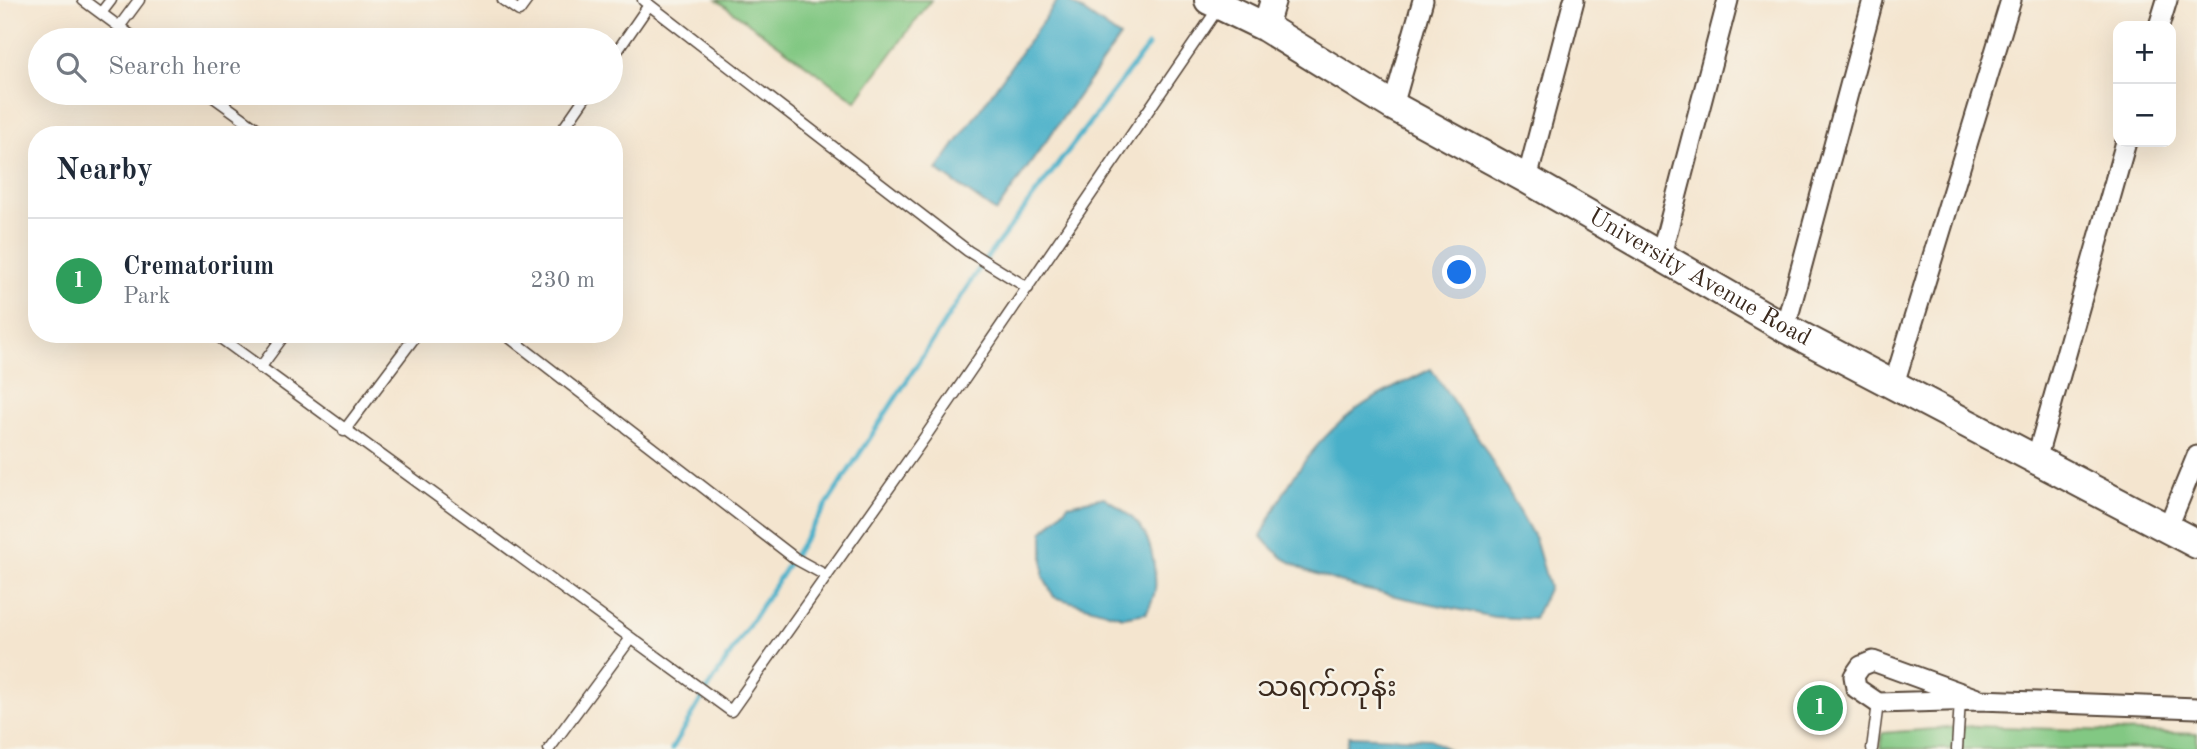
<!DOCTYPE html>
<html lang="en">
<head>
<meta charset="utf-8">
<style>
  :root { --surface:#fff; --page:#f2f2f3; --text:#1f2937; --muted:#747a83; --line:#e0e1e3; --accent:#0b8043 }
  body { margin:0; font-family:"Old Standard TT","Noto Sans Myanmar",serif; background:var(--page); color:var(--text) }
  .controls { position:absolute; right:21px; top:21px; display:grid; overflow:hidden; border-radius:14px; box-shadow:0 7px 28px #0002 }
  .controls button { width:63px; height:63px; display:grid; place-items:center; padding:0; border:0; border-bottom:2px solid var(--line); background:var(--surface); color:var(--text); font:35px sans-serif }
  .you { position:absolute; left:1460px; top:273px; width:24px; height:24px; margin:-18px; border:5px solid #fff; border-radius:50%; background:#1a73e8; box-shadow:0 0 0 10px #1a73e833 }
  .badge { display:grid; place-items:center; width:46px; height:46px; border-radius:50%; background:var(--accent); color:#fff; font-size:23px; font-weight:700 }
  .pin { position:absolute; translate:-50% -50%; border:4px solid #fff; box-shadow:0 2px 7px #0006 }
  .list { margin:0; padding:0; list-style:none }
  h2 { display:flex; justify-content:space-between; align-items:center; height:91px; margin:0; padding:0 28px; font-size:30px }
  h2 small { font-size:23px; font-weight:400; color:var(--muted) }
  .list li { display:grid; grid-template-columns:46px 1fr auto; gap:21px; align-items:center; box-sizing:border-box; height:126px; padding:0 28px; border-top:2px solid var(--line) }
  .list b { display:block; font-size:26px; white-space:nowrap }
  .list p { margin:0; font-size:23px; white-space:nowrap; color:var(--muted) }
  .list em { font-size:23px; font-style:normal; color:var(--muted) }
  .icon { flex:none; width:38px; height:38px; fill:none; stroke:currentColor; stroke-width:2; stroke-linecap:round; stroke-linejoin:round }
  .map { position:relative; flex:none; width:2197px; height:749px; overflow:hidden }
  .search { position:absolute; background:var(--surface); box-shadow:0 7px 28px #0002; left:28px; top:28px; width:595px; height:77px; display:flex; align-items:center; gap:18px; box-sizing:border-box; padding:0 24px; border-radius:38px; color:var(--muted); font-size:26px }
  .panel { position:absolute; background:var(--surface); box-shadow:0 7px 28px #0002; left:28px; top:126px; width:595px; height:217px; border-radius:28px }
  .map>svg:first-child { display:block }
  .green { fill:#82c883; stroke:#5e7950; stroke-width:2 }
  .water { fill:#4ab0c9; stroke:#426d74; stroke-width:2 }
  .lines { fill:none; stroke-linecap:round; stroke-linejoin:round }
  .stream { stroke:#4ab0c9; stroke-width:5 }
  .service-casing { stroke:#574639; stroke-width:13 }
  .minor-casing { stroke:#574639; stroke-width:23 }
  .tertiary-casing { stroke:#574639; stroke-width:28 }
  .secondary-casing { stroke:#574639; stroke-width:32 }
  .service { stroke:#fff; stroke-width:10 }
  .minor { stroke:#fff; stroke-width:19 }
  .tertiary { stroke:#fff; stroke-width:24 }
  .secondary { stroke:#fff; stroke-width:28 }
  .labels { text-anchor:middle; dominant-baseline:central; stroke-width:5; stroke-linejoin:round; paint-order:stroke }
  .street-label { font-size:24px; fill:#3b2a1e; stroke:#f7f3e8 }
  .quarter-label { font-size:28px; fill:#3b2a1e; stroke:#f7f3e8 }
</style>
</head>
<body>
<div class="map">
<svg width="2197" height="749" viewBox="0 0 2197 749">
  <rect width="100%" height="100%" fill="#f7f3e8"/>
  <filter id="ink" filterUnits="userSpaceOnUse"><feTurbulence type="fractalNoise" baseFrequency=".0143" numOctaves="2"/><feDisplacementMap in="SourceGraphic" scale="14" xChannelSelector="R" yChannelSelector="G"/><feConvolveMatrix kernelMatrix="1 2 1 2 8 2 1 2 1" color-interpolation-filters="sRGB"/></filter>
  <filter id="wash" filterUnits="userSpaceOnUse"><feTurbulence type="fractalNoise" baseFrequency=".00686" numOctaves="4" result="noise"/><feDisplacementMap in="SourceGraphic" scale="28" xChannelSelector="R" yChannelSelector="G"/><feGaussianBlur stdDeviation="1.57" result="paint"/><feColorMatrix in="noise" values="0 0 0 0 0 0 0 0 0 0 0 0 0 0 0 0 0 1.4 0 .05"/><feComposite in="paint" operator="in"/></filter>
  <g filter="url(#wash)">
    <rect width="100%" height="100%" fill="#f4e5cf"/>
    <!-- green -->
    <path class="green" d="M717,0H931L856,101Z
      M1973,726L2197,734V749H1881L1882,733Z"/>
    <!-- water -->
    <path class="water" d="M1058,0H1067L1120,37L996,212L937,170Z
      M1431,369L1481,442L1535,539L1549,587L1534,619L1494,617L1357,588L1305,570L1283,558L1261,537C1285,485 1315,437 1363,405C1384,391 1409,381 1431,369Z
      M1104,497C1135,518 1149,527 1154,566C1157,587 1156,595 1146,613L1123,617L1054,597L1043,577V532L1068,505Z
      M1349,736L1431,739L1447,749H1346Z"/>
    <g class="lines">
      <!-- stream -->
      <path class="stream" d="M672,749L702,698L982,264L1148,46"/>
    </g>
  </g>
  <g filter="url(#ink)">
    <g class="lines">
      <!-- service casing -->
      <g class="service-casing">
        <path id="service" d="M83,0L137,40
          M503,0L519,11L527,0
          M643,0L968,251L1028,288
          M101,13L111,0
          M119,27L139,0
          M611,60L649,5
          M208,93L266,135
          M559,135L588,93
          M215,334L731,711L925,437L1219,7
          M505,334L796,559L827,576
          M260,368L285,334
          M344,431L417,334
          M549,749L631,638
          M1872,749L1878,703
          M1957,749L1960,700"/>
      </g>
      <!-- minor casing -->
      <g class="minor-casing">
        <path id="minor" d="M2159,26L2167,0
          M1393,106L1423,0
          M1527,179L1574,0
          M1661,255L1728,0
          M1785,328L1873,0
          M1894,384L2011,0
          M2036,460L2126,142
          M2168,527L2197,456
          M1980,700L1873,661L1861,666L1854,676L1856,688L1878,703L1980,700L2197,708"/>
      </g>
      <!-- tertiary casing -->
      <g class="tertiary-casing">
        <path id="tertiary" d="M1265,27L1273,0"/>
      </g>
      <!-- secondary casing -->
      <g class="secondary-casing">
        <g id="secondary">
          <path id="s1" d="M1209,0L1265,27L1393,106L1527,179L1785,328L2197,544"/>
        </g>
      </g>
      <!-- service -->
      <use href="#service" class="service"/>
      <!-- minor -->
      <use href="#minor" class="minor"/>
      <!-- tertiary -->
      <use href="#tertiary" class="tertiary"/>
      <!-- secondary -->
      <use href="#secondary" class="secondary"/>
    </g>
  </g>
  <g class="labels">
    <!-- street labels -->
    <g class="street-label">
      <text stroke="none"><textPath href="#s1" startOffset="564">University Avenue Road</textPath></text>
    </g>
    <!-- quarter labels -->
    <g class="quarter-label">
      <text x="1327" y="689">သရက်ကုန်း</text>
    </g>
  </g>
</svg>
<div class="controls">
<button>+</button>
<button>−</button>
</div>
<div class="you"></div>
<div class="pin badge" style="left:1820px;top:708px;background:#2e9e5b">1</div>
<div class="search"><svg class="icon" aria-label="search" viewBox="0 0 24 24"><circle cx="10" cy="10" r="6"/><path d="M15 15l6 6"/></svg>Search here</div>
<section class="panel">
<h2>Nearby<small></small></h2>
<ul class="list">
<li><span class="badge" style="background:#2e9e5b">1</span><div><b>Crematorium</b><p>Park</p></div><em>230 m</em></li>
</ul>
</section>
</div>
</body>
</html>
